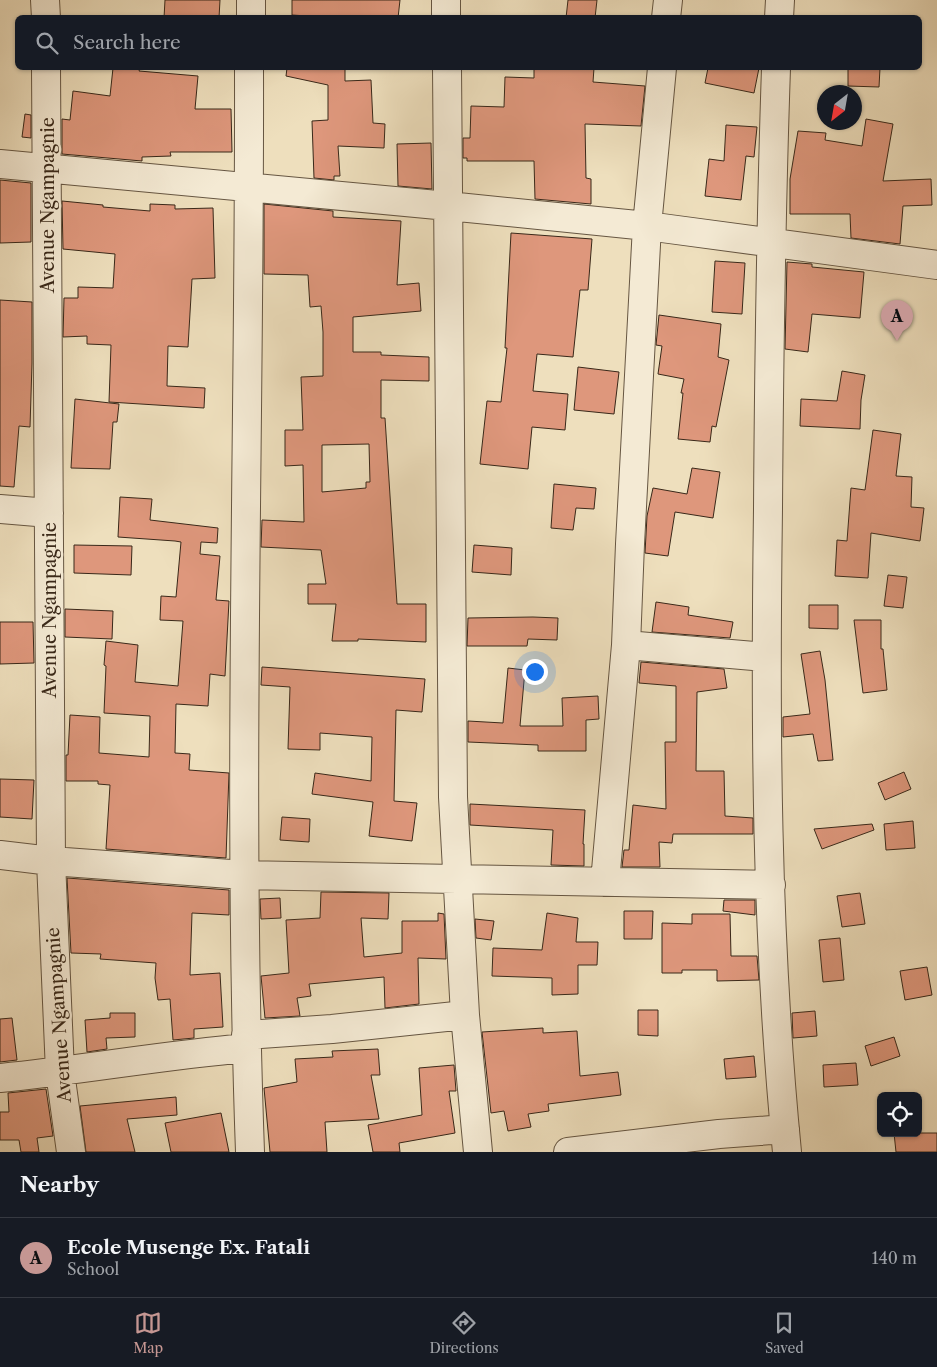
<!DOCTYPE html>
<html lang="en">
<head>
<meta charset="utf-8">
<style>
  :root { --surface:#171b24; --page:#242831; --text:#f1f3f6; --muted:#9ea1a6; --line:#363941; --accent:#c59692 }
  body { margin:0; font-family:"Libre Caslon Text",serif; background:var(--page); color:var(--text) }
  .controls { position:absolute; right:15px; bottom:15px; display:grid; overflow:hidden; border-radius:8px; box-shadow:0 1px 4px #0004 }
  .controls button { width:45px; height:45px; display:grid; place-items:center; padding:0; border:0; border-bottom:1px solid var(--line); background:var(--surface); color:var(--text); font:25px sans-serif }
  .compass { position:absolute; left:817px; top:85px; width:45px; height:45px; border-radius:50%; background:var(--surface); box-shadow:0 1px 4px #0004; rotate:211deg }
  .you { position:absolute; left:534px; top:671px; width:18px; height:18px; margin:-12px; border:4px solid #fff; border-radius:50%; background:#1a73e8; box-shadow:0 0 0 8px #1a73e833 }
  .badge { display:grid; place-items:center; width:32px; height:32px; border-radius:50%; background:var(--accent); color:#111; font-size:16px; font-weight:700 }
  .pin { position:absolute; translate:-50% -41px; filter:drop-shadow(0 1px 2px #0008) }
  .pin::after { content:''; position:absolute; top:26px; width:18px; height:15px; background:inherit; clip-path:polygon(0 0,100% 0,50% 100%) }
  .list { margin:0; padding:0; list-style:none }
  h2 { display:flex; justify-content:space-between; align-items:center; height:65px; margin:0; padding:0 20px; font-size:21px }
  h2 small { font-size:16px; font-weight:400; color:var(--muted) }
  .list li { display:grid; grid-template-columns:32px 1fr auto; gap:15px; align-items:center; box-sizing:border-box; height:80px; padding:0 20px; border-top:1px solid var(--line) }
  .list b { display:block; font-size:19px; white-space:nowrap }
  .list p { margin:0; font-size:16px; white-space:nowrap; color:var(--muted) }
  .list em { font-size:16px; font-style:normal; color:var(--muted) }
  .icon { flex:none; width:28px; height:28px; fill:none; stroke:currentColor; stroke-width:2; stroke-linecap:round; stroke-linejoin:round }
  .map { position:relative; flex:none; width:937px; height:1152px; overflow:hidden }
  .search { position:absolute; background:var(--surface); box-shadow:0 1px 4px #0004; left:15px; right:15px; top:15px; height:55px; display:flex; align-items:center; gap:12px; box-sizing:border-box; padding:0 18px; border-radius:8px; color:var(--muted); font-size:19px }
  .sheet { height:145px; background:var(--surface) }
  nav { display:flex; justify-content:space-around; align-items:center; box-sizing:border-box; height:70px; border-top:1px solid var(--line); background:var(--surface); font-size:14px; color:var(--muted) }
  nav a { display:grid; justify-items:center; gap:2px }
  nav .on { color:var(--accent) }
  .map>svg:first-child { display:block }
  .building { fill:#de977c; stroke:#392819; fill-rule:evenodd }
  .lines { fill:none; stroke-linecap:round; stroke-linejoin:round }
  .minor-casing { stroke:#665642; stroke-width:30 }
  .minor { stroke:#f4ead4; stroke-width:28 }
  .labels { text-anchor:middle; dominant-baseline:central; stroke-width:4.5; stroke-linejoin:round; paint-order:stroke }
  .street-label { font-size:18px; fill:#392819; stroke:#f4ead4 }
</style>
</head>
<body>
<div class="map">
<svg width="937" height="1152" viewBox="0 0 937 1152">
  <rect width="100%" height="100%" fill="#eedfbd"/>
  <filter id="stains"><feTurbulence type="fractalNoise" baseFrequency=".004" numOctaves="4"/><feColorMatrix values="0 0 0 0 .2 0 0 0 0 .09 0 0 0 0 .02 0 0 0 .5 -.17"/></filter>
  <radialGradient id="worn" r=".72"><stop offset=".6" stop-color="#630" stop-opacity="0"/><stop offset="1" stop-color="#630" stop-opacity=".3"/></radialGradient>
  <!-- building -->
  <path class="building" d="M165,0H220L219,18H164Z
    M292,0H400L398,18H336L292,15Z
    M568,0H597L595,18H566Z
    M113,68H140L139,71L198,76L195,109H231L232,152H170L171,156L142,157V161L62,154V119L70,120L73,91L110,96Z
    M287,68H345V81L371,80L373,123L385,124L384,148L338,146L340,176H334V180L314,178L312,121L328,120V85L286,76Z
    M534,68H594L593,82L645,86L641,126L585,124L586,178L591,179V204L535,199L534,161H467V158H463V138H470L471,106L504,107L505,77L534,78Z
    M708,68H759L754,93L705,83Z
    M848,68H880L879,87L848,86Z
    M25,114L31,115V138L22,137Z
    M866,119L893,124L883,181L931,179L932,205L903,206L900,244L851,238L850,214H790V179L798,131L826,133L825,140L862,146Z
    M726,125L757,127L754,157L746,156L741,200L705,196L709,159L724,161Z
    M431,143L432,189L398,186L397,144Z
    M0,180L31,183V242L0,243Z
    M62,201L103,205V207L150,211V204L175,205V209L213,208L215,278L192,279L188,347L168,346L167,386L205,388L204,408L109,402L111,345L87,344V336L63,337L64,298H78V287L113,288L115,254L63,249Z
    M264,204L333,211V217L401,221L397,285L419,283L421,311L353,317V352H381V355L429,357V381L381,380V418H385L397,604H426V642L358,639V641H332L336,604H308V584H326L321,550L261,547L262,520L304,522L303,465L285,466V430H303L301,377L323,376V332L321,306L310,307L308,275L264,274ZM369,444L370,482H366V488L322,492V445Z
    M511,233L592,239L588,290H580L573,357L537,354L533,391L568,394L565,430L532,427L528,469L480,464L487,401L501,402L507,348H505Z
    M715,261L745,263L742,314L712,312Z
    M787,262L812,264V267L864,272L860,318L812,314L808,352L785,349Z
    M0,300L32,302V363L30,427L19,426L14,487L0,486Z
    M659,315L721,324L718,357L729,360L716,427L712,426L710,442L678,439L683,393H681L684,379L658,374L662,346L656,345Z
    M578,367L619,372L614,414L574,410Z
    M842,371L865,375L861,400L860,429L800,426L801,399L837,401Z
    M75,399L119,404L117,422H113L110,469L71,468Z
    M873,430L901,434L896,476L912,477L911,507L924,508L920,541L871,533L868,578L835,576L837,540L847,541L851,488L865,490Z
    M692,468L720,472L713,518L675,512L668,556L645,553L647,516L653,488L687,494Z
    M554,484L596,488L594,509L576,508L573,530L551,528Z
    M120,497L152,499L150,520L218,528L217,543L201,542L200,554L220,556L216,600L229,601L225,676L210,674L208,706L176,704L175,753L190,754L189,770L229,773L226,858L106,849L110,785L98,784V781H66V755H68L70,715L100,717L99,753L149,757L150,716L104,713L106,666L104,665L106,641L138,645L135,682L178,686L183,621L160,620L161,596L176,597L181,542L175,541L118,537Z
    M74,545L132,546L131,575L74,573Z
    M474,545L512,548L511,575L472,572Z
    M888,575L907,577L903,608L884,606Z
    M656,602L689,607L688,615L733,622L730,638L652,632Z
    M809,605H838V629L809,628Z
    M65,609L113,611L112,639L65,637Z
    M533,617L558,618L557,640L528,639L527,646H467L468,618Z
    M854,620H881V649H883L887,690L863,693Z
    M0,622H33L34,663L0,664Z
    M820,651L825,680L833,760L818,761L813,734L783,737V717L810,714L801,654Z
    M641,662L724,669L727,688L697,692L696,771H724L725,816L753,818V834H673L672,843L659,842L660,867H622L624,850H629L633,805L666,809L665,742H676V686L639,683Z
    M262,667L425,679L422,712L396,710L394,801L417,803L412,841L369,836L373,802L312,794L315,773L371,781L372,737L320,733V750L288,749L290,687L261,685Z
    M508,668L525,670L520,726H563L562,698L598,696L599,719L586,720V751H538V745L468,742V721L503,723Z
    M904,772L911,789L885,800L878,783Z
    M0,779L34,780L32,819L0,817Z
    M470,804L585,810L583,844H584V866L551,865L553,830L470,825Z
    M282,817L310,819L309,842L280,840Z
    M913,821L915,848L886,850L884,824Z
    M872,824L874,830L822,849L814,829Z
    M67,878L229,890V915L192,913L190,975L220,973L223,1027L194,1029V1038L173,1040L170,999L158,1000L155,978L156,963L100,959L101,954L71,953Z
    M321,892L389,893L388,919L361,918L364,957L402,953V921H438V913L444,914L446,959L418,958L419,1004L385,1008L384,977L309,984L311,996L297,998L300,1016L265,1018L261,976L289,973L286,920L320,918Z
    M860,893L865,924L842,927L837,896Z
    M280,898L281,918L261,919L260,899Z
    M724,900H755V915L723,911Z
    M624,911H653L652,939H624Z
    M547,913L578,918L576,942H598L597,965H578V994L552,995V978L492,976L493,948L542,950Z
    M692,914H730L731,956H757L759,980L717,981V970H682V973H662V923L692,924Z
    M475,919L494,921L491,940L476,938Z
    M840,938L844,980L823,982L819,940Z
    M927,967L932,995L905,1000L900,971Z
    M638,1010H658V1036L638,1035Z
    M815,1011L817,1036L793,1038L792,1013Z
    M110,1013H135V1037L106,1038L107,1049L87,1052L85,1020L110,1018Z
    M12,1018L17,1060L0,1062V1019Z
    M543,1028V1033L577,1031L580,1076L618,1072L621,1095L548,1104L549,1111L528,1114L531,1127L508,1131L504,1111L491,1113L482,1032Z
    M894,1037L900,1056L871,1066L865,1046Z
    M378,1049L380,1075H371L379,1119L325,1122L327,1152H270L264,1088L297,1082L295,1059L333,1057L332,1051Z
    M754,1056L756,1077L726,1079L724,1059Z
    M856,1063L858,1085L824,1087L823,1065Z
    M454,1065L456,1091H449L455,1133L399,1143L400,1152H373L368,1125L422,1115L419,1068Z
    M46,1089L53,1136L37,1138L39,1152H21L19,1140H0V1112H9L8,1093Z
    M176,1097L177,1115L127,1119L135,1152H86L80,1106Z
    M221,1113L229,1152H171L165,1123Z
    M894,1133H937V1152H896Z"/>
  <g class="lines">
    <!-- minor casing -->
    <g class="minor-casing">
      <path id="minor" d="M45,0L46,18
        M446,0V18
        M251,18V0
        M666,18L668,0
        M779,18L780,0
        M46,68L51,861L60,1072L71,1152
        M249,68C250,429 237,791 250,1152
        M447,68L453,797L465,1015L478,1152
        M776,68C771,215 769,362 768,509C765,723 766,939 787,1152
        M0,164L448,206L647,226L937,265
        M0,509L49,513
        M626,645L766,657
        M0,855L51,861L244,875L771,885
        M605,882L626,645L630,544L647,226L662,68
        M246,1035L332,1029L465,1015
        M0,1078C82,1070 164,1055 247,1048
        M568,1152L719,1134L785,1129"/>
    </g>
    <!-- minor -->
    <use href="#minor" class="minor"/>
  </g>
  <g class="labels">
    <!-- street labels -->
    <g class="street-label">
      <text transform="translate(48 205) rotate(-90)">Avenue Ngampagnie</text>
      <text transform="translate(50 610) rotate(-90)">Avenue Ngampagnie</text>
      <text transform="translate(59 1015) rotate(-94)">Avenue Ngampagnie</text>
    </g>
  </g>
  <rect width="100%" height="100%" filter="url(#stains)"/>
  <rect width="100%" height="100%" fill="url(#worn)"/>
</svg>
<div class="controls">
<button><svg class="icon" aria-label="locate" viewBox="0 0 24 24"><circle cx="12" cy="12" r="6"/><path d="M12 2v4M12 18v4M2 12h4M18 12h4"/></svg></button>
</div>
<svg class="compass" viewBox="-18 -18 36 36"><path d="M0-13l5 13h-10z" fill="#e53935"/><path d="M0 13l5-13h-10z" fill="#9ea1a6"/></svg>
<div class="you"></div>
<div class="pin badge" style="left:897px;top:341px">A</div>
<div class="search"><svg class="icon" aria-label="search" viewBox="0 0 24 24"><circle cx="10" cy="10" r="6"/><path d="M15 15l6 6"/></svg>Search here</div>
</div>
<section class="sheet">
<h2>Nearby<small></small></h2>
<ul class="list">
<li><span class="badge">A</span><div><b>Ecole Musenge Ex. Fatali</b><p>School</p></div><em>140 m</em></li>
</ul>
</section>
<nav>
<a class="on"><svg class="icon" aria-label="map" viewBox="0 0 24 24"><path d="M3 6l6-2 6 2 6-2v14l-6 2-6-2-6 2zM9 4v14M15 6v14"/></svg>Map</a>
<a><svg class="icon" aria-label="directions" viewBox="0 0 24 24"><path d="M12 3l9 9-9 9-9-9zM9 14v-3h6M13 9l2 2-2 2"/></svg>Directions</a>
<a><svg class="icon" aria-label="saved" viewBox="0 0 24 24"><path d="M7 4h10v16l-5-4-5 4z"/></svg>Saved</a>
</nav>
</body>
</html>
